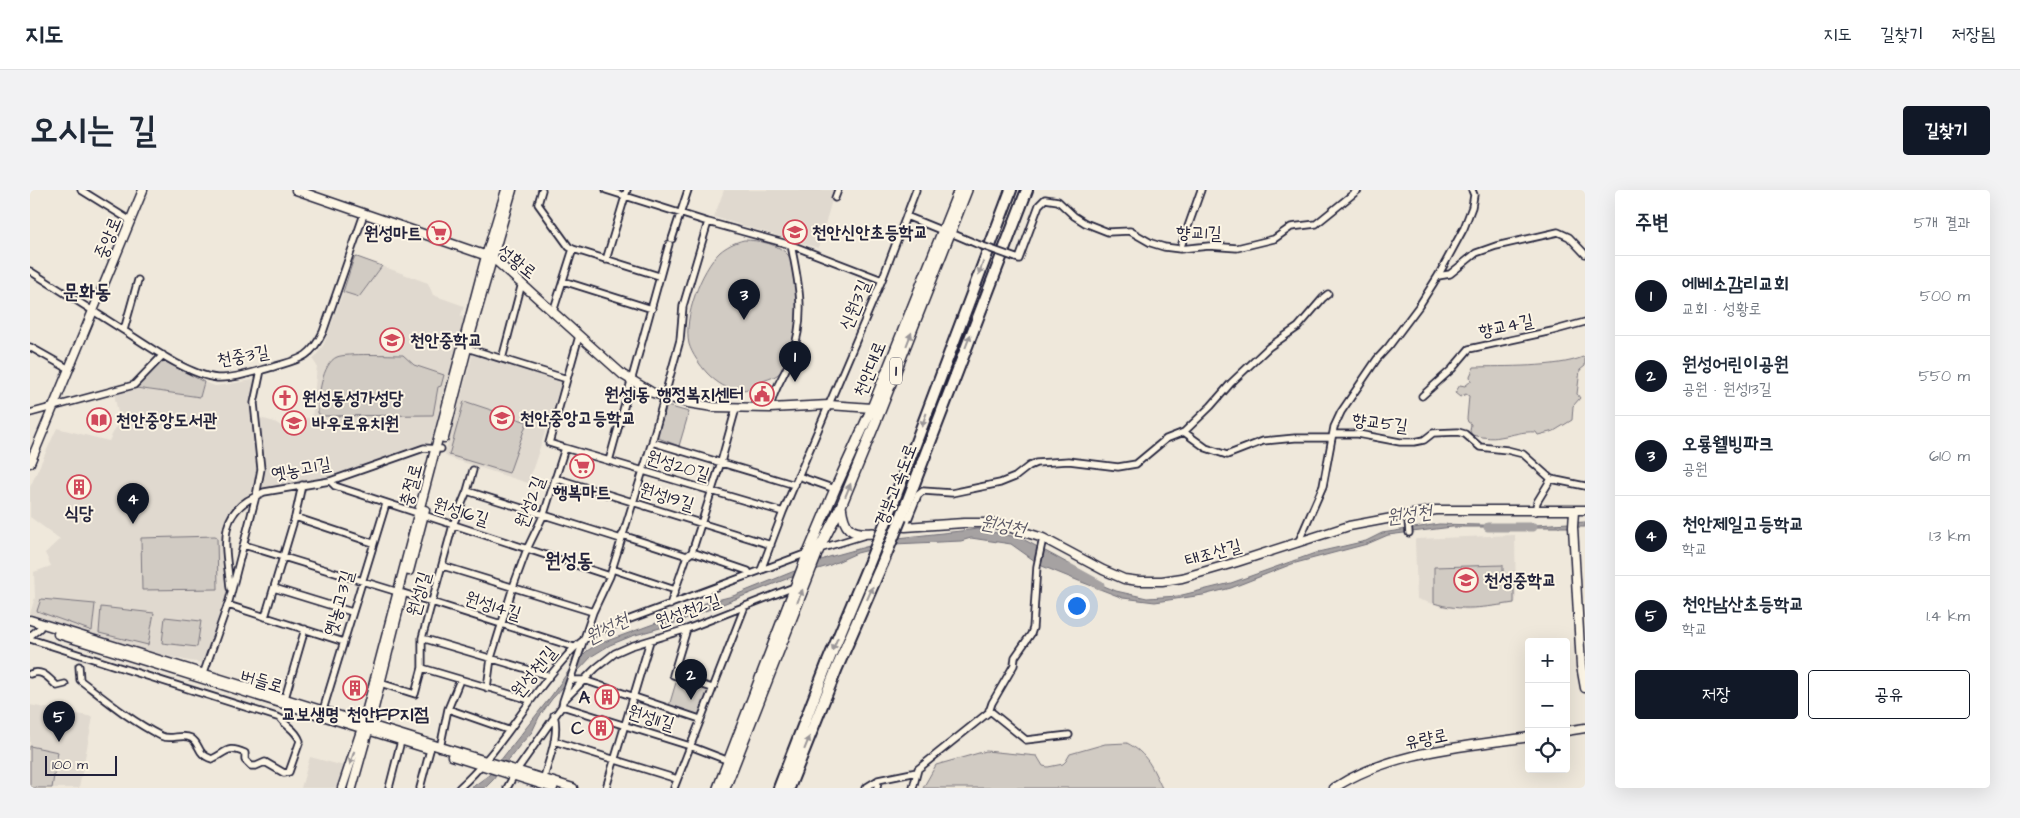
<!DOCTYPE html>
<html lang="ko">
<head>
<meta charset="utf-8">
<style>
  :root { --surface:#fff; --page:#f2f2f3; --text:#1f2937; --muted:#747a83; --line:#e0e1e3; --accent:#111827 }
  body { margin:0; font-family:"Architects Daughter","Poor Story",sans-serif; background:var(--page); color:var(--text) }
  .controls { position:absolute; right:15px; bottom:15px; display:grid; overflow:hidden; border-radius:5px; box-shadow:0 5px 20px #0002 }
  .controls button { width:45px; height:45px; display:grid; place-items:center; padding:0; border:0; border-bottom:1px solid var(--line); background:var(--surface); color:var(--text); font:25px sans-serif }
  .scale { position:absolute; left:15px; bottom:12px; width:72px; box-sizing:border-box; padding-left:5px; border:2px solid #22223b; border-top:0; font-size:14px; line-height:18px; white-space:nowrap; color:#22223b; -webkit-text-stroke:4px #fcf5e5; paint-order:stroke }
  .you { position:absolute; left:1046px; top:415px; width:18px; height:18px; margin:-12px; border:4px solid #fff; border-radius:50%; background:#1a73e8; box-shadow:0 0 0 8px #1a73e833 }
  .badge { display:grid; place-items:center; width:32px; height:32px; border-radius:50%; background:var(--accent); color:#fff; font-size:16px; font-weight:700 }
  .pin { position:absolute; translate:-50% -41px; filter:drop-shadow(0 1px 2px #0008) }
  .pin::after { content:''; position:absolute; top:26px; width:18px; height:15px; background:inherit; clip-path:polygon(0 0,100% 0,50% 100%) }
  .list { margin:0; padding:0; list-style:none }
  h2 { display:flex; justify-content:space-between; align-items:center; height:65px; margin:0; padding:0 20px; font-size:21px }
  h2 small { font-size:16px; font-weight:400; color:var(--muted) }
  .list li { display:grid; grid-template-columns:32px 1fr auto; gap:15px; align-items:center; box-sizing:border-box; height:80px; padding:0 20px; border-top:1px solid var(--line) }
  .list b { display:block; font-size:19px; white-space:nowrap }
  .list p { margin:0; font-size:16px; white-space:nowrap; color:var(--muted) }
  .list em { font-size:16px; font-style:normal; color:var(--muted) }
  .actions { display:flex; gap:10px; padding:15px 20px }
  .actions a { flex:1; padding:11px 0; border:1px solid var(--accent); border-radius:5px; text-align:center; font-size:18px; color:var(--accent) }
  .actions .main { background:var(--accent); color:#fff }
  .icon { flex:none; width:28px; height:28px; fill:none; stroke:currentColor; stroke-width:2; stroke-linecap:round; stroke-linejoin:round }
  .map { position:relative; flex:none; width:1555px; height:598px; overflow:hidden; border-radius:5px }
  header { display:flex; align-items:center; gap:30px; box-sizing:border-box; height:70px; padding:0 25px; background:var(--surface); border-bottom:1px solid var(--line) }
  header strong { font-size:24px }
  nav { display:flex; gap:28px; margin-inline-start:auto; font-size:18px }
  .intro { display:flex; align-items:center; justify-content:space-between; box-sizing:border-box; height:120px; padding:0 30px }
  h1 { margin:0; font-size:35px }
  .button { padding:12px 22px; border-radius:5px; background:var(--accent); color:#fff; font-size:18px; font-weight:700 }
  main { display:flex; gap:30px; padding:0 30px }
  aside { flex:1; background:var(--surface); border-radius:5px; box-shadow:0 5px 20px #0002 }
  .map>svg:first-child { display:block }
  .built { fill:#e0d9cf }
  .green { fill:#d1cbc3; stroke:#7a767f }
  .water { fill:#a6a2a2; stroke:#716f79 }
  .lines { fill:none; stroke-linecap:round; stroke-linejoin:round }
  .river { stroke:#a6a2a2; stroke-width:9 }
  .street-casing { stroke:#22223b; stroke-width:9 }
  .secondary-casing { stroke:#22223b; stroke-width:11 }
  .primary-casing { stroke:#22223b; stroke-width:12 }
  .highway-casing { stroke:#22223b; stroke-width:14 }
  .street { stroke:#fcf5e5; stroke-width:5.5 }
  .secondary { stroke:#fcf5e5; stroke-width:8 }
  .primary { stroke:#fcf5e5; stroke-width:9 }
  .highway { stroke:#fcf5e5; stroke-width:10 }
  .street-bridge-casing { stroke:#22223b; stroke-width:9; stroke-linecap:butt }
  .highway-bridge-casing { stroke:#22223b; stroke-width:14; stroke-linecap:butt }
  .street-bridge { stroke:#fcf5e5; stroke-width:5.5 }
  .highway-bridge { stroke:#fcf5e5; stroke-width:10 }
  .oneway { fill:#9a9698 }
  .labels { text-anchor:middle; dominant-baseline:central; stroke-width:4; stroke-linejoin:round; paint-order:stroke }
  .shield { fill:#fcf5e5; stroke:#63616e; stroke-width:1 }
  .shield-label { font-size:16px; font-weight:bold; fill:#22223b }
  .poi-label { font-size:18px; font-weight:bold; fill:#22223b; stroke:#fcf5e5; text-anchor:start }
  .street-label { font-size:18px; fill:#22223b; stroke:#fcf5e5 }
  .water-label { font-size:19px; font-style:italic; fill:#575564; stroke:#fcf5e5 }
  .quarter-label { font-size:20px; font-weight:bold; fill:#22223b; stroke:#fcf5e5 }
</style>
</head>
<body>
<header>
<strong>지도</strong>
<nav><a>지도</a><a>길찾기</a><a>저장됨</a></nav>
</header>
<div class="intro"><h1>오시는 길</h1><a class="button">길찾기</a></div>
<main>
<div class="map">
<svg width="1555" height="598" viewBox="0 0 1555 598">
  <rect width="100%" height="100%" fill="#efe8db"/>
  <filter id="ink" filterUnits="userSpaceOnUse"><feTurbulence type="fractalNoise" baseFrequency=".02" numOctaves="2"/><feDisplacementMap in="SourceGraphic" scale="10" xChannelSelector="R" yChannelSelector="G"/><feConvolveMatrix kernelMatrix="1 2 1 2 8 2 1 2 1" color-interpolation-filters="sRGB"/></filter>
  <g filter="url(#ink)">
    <!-- built -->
    <path class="built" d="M694,0H805L788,58L684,27Z
      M352,76L398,93L403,105L434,116L431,125L434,130L401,251L388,258L309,285L280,293L230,299L233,270L226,227L245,232L260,242L271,241V228H282L287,176L283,170L294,154L313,102L329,107Z
      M443,163L532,192L498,293L417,267L415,264Z
      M228,189L223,204L221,220L229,279L227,294L223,306L211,310L201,320L195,330L194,344L198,411L174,473L159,471L95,457L0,424L5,407L4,382L21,376L15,363L30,349L0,327V297L27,238L79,251L87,235L88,223L84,203L106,198L170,207L174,192L185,196L194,195Z
      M1485,345L1486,411L1484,414L1438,420L1413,417L1387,409L1385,350L1386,349Z
      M0,515L63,527L49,598H0Z
      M280,567L314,576L309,598H271Z"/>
    <!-- green -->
    <path class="green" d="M714,50C728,50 750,54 759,66C765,74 765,86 766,96C767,104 769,113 769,122C770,137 760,177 747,185C742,189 735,189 730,193C710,207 693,199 677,183C670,175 662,164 659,154C653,128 671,80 690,62C696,57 705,52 714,50Z
      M327,67L352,76L329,107L313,102L324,68Z
      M373,165L384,175L414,185L411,196L408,197L403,225L292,226L288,223C288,208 292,173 307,167C316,163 361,165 373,165Z
      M1553,167L1555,168V176L1550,180L1547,204L1550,208L1543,216L1542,230L1524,241L1508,245L1506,242C1491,241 1484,245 1470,247C1461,249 1452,247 1442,245L1440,241L1441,234L1438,232L1437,229L1439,206L1436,204L1430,207L1425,203L1430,195L1435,196L1441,191L1440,186L1444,177C1473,176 1527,178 1553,167Z
      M132,170L174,192L170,207L106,198Z
      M434,211L497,232L479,283L419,265Z
      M637,216L659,222L649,256L626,247Z
      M185,346L187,347L188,399L112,400L111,348Z
      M1473,375V389H1484V413C1457,417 1430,422 1404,413V377Z
      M11,409L65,414L62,441L7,421Z
      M71,417L124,423L118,455L69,443Z
      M135,427L171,431L167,457L132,453Z
      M647,489L682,500L671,526L639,516Z
      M1097,553C1118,564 1122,578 1132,598H893L906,575L956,561L1007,566L1013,576L1018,577L1033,574L1036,571L1040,564L1075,554Z
      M0,556L28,562L22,598H0Z"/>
    <!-- water -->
    <path class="water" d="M1555,332V337H1422L1358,345L1337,354L1262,374L1201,398L1173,405L1125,412L1093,408L1049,391L1012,376L981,354L941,348L931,351L864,354L827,363L798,376L759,388L637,436L602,446L580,455L562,466L522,509L509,527L502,542L490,555L463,590L455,598H441L459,585L522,505L542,476L557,461L566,455L659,421L675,413L703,406L799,367L868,348L948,339L991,348L1041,375L1050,386L1086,401L1117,408L1148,406L1201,393L1288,362L1336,351L1352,343L1409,334L1489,336Z"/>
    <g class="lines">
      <!-- river -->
      <path class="river" d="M1458,337H1503
        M1039,378L1070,395"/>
      <!-- street casing -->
      <g class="street-casing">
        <path id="street" d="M51,0L101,31
          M512,0L508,14L539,57L543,59
          M576,0L678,32L761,55L852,90
          M805,8L808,0
          M876,26L913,41
          M921,43L947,54
          M642,49L658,0
          M1150,59L1171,0
          M986,68L989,69L1009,15L1015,9L1028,11L1044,26L1055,33L1078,42L1100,41L1121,53L1134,57L1150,59L1179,56L1207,58L1244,49L1261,37L1286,34L1328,0
          M576,70L597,0
          M0,81C31,101 62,120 93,140C118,156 158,185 187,188C205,189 226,181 243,177C270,169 280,169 293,142L334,24
          M1408,86L1420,84L1446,63L1466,56L1528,42L1539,47L1555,64
          M533,91L622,119
          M523,122L543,59L629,86
          M94,140L108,90
          M0,157L39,179
          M437,158L537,189
          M472,169L492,93
          M1392,206L1422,179L1439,159L1522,141L1555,132
          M740,218C744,196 756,184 762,165C776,126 769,94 761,55
          M0,223L104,195L133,165
          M1154,242L1176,258L1197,265L1233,251L1265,248H1302
          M1303,244H1328L1370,252H1384L1394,250L1403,243L1428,242L1435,244L1450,257L1477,260L1493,264L1521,289L1555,296
          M622,252L765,295
          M535,258L753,322
          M579,271L639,54
          M768,286L805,299
          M525,288L741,355
          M300,291L305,296L580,386
          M437,301L591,349
          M1505,322L1507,312L1521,289
          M265,327L343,353
          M1378,331L1379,343
          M851,342L875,337L888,305L893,301L922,303L970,293L985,287L999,276L1006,273L1039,271L1088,277L1106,274L1136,249L1154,242L1181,216L1201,193L1239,157L1268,137L1293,108L1298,104
          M592,345L657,366L662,362L718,381L719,384
          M1268,353L1293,296L1304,237L1311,222L1347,169L1359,156L1389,116L1408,86L1434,38L1442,17L1444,5L1442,0
          M214,355L368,402
          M789,359L835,345
          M662,362L691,272L706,218
          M413,376L563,422
          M582,379L645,400
          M731,380L753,322L852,90L886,0
          M200,398C197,360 184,325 226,306L231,279L224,213L231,180
          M244,398L322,422
          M373,403L544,457
          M198,415L314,452
          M640,415L657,366
          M235,427L265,327L272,295
          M657,439L643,485L682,498
          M0,446L10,438
          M392,448L520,486
          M0,449L250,528C257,538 265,538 270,551L259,582L254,583L235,572L226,576H221L215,570V563C197,555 197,562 182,569C166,564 171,554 161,548C152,543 140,551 131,546C101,531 76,510 50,490L49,476
          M392,478L500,510
          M174,482L199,411L226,306L234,302L300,291L394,258L411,259
          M0,484C13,479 18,488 27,496L35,494
          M541,490H554L670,529
          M350,493L385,504L392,478V448L423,335L437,301L443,280
          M457,498L461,468L483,397L497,359L514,324L535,258L519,253L549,146
          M255,508L275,439
          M533,511L563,422L580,386L622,252L650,150L653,116L678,32
          M532,516L660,556L699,571
          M418,519L478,540
          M293,520L356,314
          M959,520L996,550L1039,545
          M524,551L647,589
          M410,558L418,519L430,490
          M513,591C518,571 530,546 524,525
          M359,598L371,551
          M390,598L400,560
          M429,598C464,567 489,524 518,488C535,468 545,453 568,441L780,362
          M477,598L487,580L532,516L533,511L566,478L585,463L601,456L657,439L764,397
          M576,598L620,451
          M644,598L715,416
          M835,598L848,590L887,582
          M847,598L848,590
          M883,598L888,579L959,522L962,513L984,475L985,467L1001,444L1003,438L1007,376L1013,348"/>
      </g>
      <!-- secondary casing -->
      <g class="secondary-casing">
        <path id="secondary" d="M266,0L463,68L593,185L623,203L658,213L683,217L740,218L799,215L842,218
          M414,248L442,139L482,0
          M0,273L113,0
          M1544,321L1543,337L1551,476L1555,498
          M875,337L934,333H961L978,337L1013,348L1073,380L1094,389L1109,391H1132L1152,388L1207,372L1319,336L1378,325L1406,320H1555
          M379,381L395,320
          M0,430L543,598
          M28,444L399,559
          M1536,541L1555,538
          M422,566L523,598
          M312,598L332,538L456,66L476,0
          M322,598L340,534L372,406
          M1304,598C1361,561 1433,557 1499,547"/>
      </g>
      <!-- primary casing -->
      <g class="primary-casing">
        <path id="primary" d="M811,316C814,339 820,345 843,343
          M688,598L778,363L805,299L842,218L929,0
          M695,598L789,359L811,316L851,219L937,0"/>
      </g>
      <!-- highway casing -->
      <g class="highway-casing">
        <path id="highway" d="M871,328L997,0
          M857,329L981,0
          M749,598L797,474L838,376
          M759,598L807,478L852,374"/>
      </g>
      <!-- street -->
      <use href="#street" class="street"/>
      <!-- secondary -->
      <use href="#secondary" class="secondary"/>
      <!-- primary -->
      <use href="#primary" class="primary"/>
      <!-- highway -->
      <use href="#highway" class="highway"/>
      <!-- street-bridge casing -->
      <g class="street-bridge-casing">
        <path id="street-bridge" d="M947,54L986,68"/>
      </g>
      <!-- highway-bridge casing -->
      <g class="highway-bridge-casing">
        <path id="highway-bridge" d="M852,374L871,328
          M838,376L857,329"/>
      </g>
      <!-- street-bridge -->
      <use href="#street-bridge" class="street-bridge"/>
      <!-- highway-bridge -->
      <use href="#highway-bridge" class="highway-bridge"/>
    </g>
    <!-- one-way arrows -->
    <defs><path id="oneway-solid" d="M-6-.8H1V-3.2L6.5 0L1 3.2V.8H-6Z" transform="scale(1.25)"/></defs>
    <g class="oneway">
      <use href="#oneway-solid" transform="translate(951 78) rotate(110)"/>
      <use href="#oneway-solid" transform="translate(879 149) rotate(-69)"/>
      <use href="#oneway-solid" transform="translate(938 151) rotate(-69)"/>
      <use href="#oneway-solid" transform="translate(894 230) rotate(110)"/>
      <use href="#oneway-solid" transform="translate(818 300) rotate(-68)"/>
      <use href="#oneway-solid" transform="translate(840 403) rotate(-66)"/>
      <use href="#oneway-solid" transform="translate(770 406) rotate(-68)"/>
      <use href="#oneway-solid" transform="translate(805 454) rotate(113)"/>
      <use href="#oneway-solid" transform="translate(777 553) rotate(-68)"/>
      <use href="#oneway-solid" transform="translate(322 568) rotate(108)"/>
    </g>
  </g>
  <!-- icons -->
  <defs>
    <g id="school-ring" transform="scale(1.25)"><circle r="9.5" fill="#fcf5e5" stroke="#d1495b" stroke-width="1.5"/><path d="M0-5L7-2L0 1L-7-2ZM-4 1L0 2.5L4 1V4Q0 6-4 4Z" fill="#d1495b"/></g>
    <g id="supermarket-ring" transform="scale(1.25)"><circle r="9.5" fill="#fcf5e5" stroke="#d1495b" stroke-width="1.5"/><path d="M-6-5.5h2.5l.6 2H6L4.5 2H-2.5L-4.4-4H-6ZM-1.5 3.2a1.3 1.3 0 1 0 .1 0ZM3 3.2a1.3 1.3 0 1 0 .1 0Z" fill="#d1495b"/></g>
    <g id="civic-ring" transform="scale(1.25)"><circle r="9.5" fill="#fcf5e5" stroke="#d1495b" stroke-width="1.5"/><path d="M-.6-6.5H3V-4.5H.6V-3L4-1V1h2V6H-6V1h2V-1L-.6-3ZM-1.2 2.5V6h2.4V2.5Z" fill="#d1495b"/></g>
    <g id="church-ring" transform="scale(1.25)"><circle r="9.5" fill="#fcf5e5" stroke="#d1495b" stroke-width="1.5"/><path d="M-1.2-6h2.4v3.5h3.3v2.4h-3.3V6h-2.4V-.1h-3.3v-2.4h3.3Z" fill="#d1495b"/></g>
    <g id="library-ring" transform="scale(1.25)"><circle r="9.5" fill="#fcf5e5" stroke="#d1495b" stroke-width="1.5"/><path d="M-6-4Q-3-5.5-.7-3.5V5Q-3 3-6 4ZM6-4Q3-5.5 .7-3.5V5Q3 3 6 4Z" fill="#d1495b"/></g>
    <g id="building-ring" transform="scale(1.25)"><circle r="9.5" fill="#fcf5e5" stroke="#d1495b" stroke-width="1.5"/><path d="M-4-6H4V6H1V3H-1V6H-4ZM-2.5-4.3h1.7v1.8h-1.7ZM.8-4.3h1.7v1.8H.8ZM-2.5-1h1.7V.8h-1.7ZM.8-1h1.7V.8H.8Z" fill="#d1495b"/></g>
  </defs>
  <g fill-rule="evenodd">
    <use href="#school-ring" x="765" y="42"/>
    <use href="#supermarket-ring" x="409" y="43"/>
    <use href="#school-ring" x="362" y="150"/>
    <use href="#civic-ring" x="732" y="204"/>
    <use href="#church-ring" x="255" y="208"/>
    <use href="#school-ring" x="472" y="228"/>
    <use href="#library-ring" x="69" y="230"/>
    <use href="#school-ring" x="264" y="233"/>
    <use href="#supermarket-ring" x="552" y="276"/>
    <use href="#building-ring" x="49" y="297"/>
    <use href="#school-ring" x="1436" y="390"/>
    <use href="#building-ring" x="325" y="498"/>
    <use href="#building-ring" x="577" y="507"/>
    <use href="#building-ring" x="571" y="538"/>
  </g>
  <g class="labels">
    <!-- shield labels -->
    <rect class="shield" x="860" y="167.5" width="12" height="27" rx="4"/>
    <g class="shield-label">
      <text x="866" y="181">1</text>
    </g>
    <!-- poi labels -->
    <g class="poi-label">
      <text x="782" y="42">천안신안초등학교</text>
      <text x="392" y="43" text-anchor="end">원성마트</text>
      <text x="380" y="150">천안중학교</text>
      <text x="714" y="204" text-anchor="end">원성1동 행정복지센터</text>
      <text x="272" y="208">원성동성가성당</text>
      <text x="490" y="228">천안중앙고등학교</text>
      <text x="86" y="230">천안중앙도서관</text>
      <text x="282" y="233">바우로유치원</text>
      <text x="552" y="302" text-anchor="middle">행복마트</text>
      <text x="49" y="323" text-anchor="middle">식당</text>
      <text x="1454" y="390">천성중학교</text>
      <text x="560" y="507" text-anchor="end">A</text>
      <text x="325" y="524" text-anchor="middle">교보생명 천안FP지점</text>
      <text x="554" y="538" text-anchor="end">C</text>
    </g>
    <!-- street labels -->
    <g class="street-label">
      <text transform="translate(1169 43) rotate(1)">향교1길</text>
      <text transform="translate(78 48) rotate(-68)">중앙로</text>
      <text transform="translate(487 72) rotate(38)">성황로</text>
      <text transform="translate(825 115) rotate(-67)">신원3길</text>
      <text transform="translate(1476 136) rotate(-12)">향교4길</text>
      <text transform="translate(213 166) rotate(-10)">천중3길</text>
      <text transform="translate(840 179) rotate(-68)">천안대로</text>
      <text transform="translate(1350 233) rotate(7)">향교5길</text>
      <text transform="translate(648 276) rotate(17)">원성20길</text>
      <text transform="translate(271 279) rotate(-11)">옛농고1길</text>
      <text transform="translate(381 295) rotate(-75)">충절로</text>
      <text transform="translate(866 295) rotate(-69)">경부고속도로</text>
      <text transform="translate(637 307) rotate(17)">원성19길</text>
      <text transform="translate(500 312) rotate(-69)">원성2길</text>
      <text transform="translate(431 322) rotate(17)">원성16길</text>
      <text transform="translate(1183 363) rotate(-16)">태조산길</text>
      <text transform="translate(389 404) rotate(-74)">원성1길</text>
      <text transform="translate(309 413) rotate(-74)">옛농고3길</text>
      <text transform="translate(463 416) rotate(17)">원성14길</text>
      <text transform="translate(658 421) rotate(-20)">원성천2길</text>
      <text transform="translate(504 482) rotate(-51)">원성천1길</text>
      <text transform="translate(232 491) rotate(17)">버들로</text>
      <text transform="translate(621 528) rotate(17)">원성11길</text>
      <text transform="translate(1396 549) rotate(-11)">유량로</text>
    </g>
    <!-- water labels -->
    <g class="water-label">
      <text transform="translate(1379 325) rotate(-7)">원성천</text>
      <text transform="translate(973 336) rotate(10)">원성천</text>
      <text transform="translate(577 439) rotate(-27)">원성천</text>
    </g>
    <!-- quarter labels -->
    <g class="quarter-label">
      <text x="57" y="102">문화동</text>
      <text x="539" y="371">원성동</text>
    </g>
  </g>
</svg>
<div class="controls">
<button>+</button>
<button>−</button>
<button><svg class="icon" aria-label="locate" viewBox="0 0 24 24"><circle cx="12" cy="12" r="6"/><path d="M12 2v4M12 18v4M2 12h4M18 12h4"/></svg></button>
</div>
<div class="scale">100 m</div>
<div class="you"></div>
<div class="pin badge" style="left:765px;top:192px">1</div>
<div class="pin badge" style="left:661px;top:510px">2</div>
<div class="pin badge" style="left:714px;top:130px">3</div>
<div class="pin badge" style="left:103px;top:334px">4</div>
<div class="pin badge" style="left:29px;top:552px">5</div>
</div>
<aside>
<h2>주변<small>5개 결과</small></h2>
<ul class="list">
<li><span class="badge">1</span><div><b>에베소감리교회</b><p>교회 · 성황로</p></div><em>500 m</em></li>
<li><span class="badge">2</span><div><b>원성어린이공원</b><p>공원 · 원성13길</p></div><em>550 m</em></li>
<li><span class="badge">3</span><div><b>오룡웰빙파크</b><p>공원</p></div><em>610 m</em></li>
<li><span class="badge">4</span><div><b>천안제일고등학교</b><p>학교</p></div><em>1.3 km</em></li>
<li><span class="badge">5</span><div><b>천안남산초등학교</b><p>학교</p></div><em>1.4 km</em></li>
</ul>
<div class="actions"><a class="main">저장</a><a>공유</a></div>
</aside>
</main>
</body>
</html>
